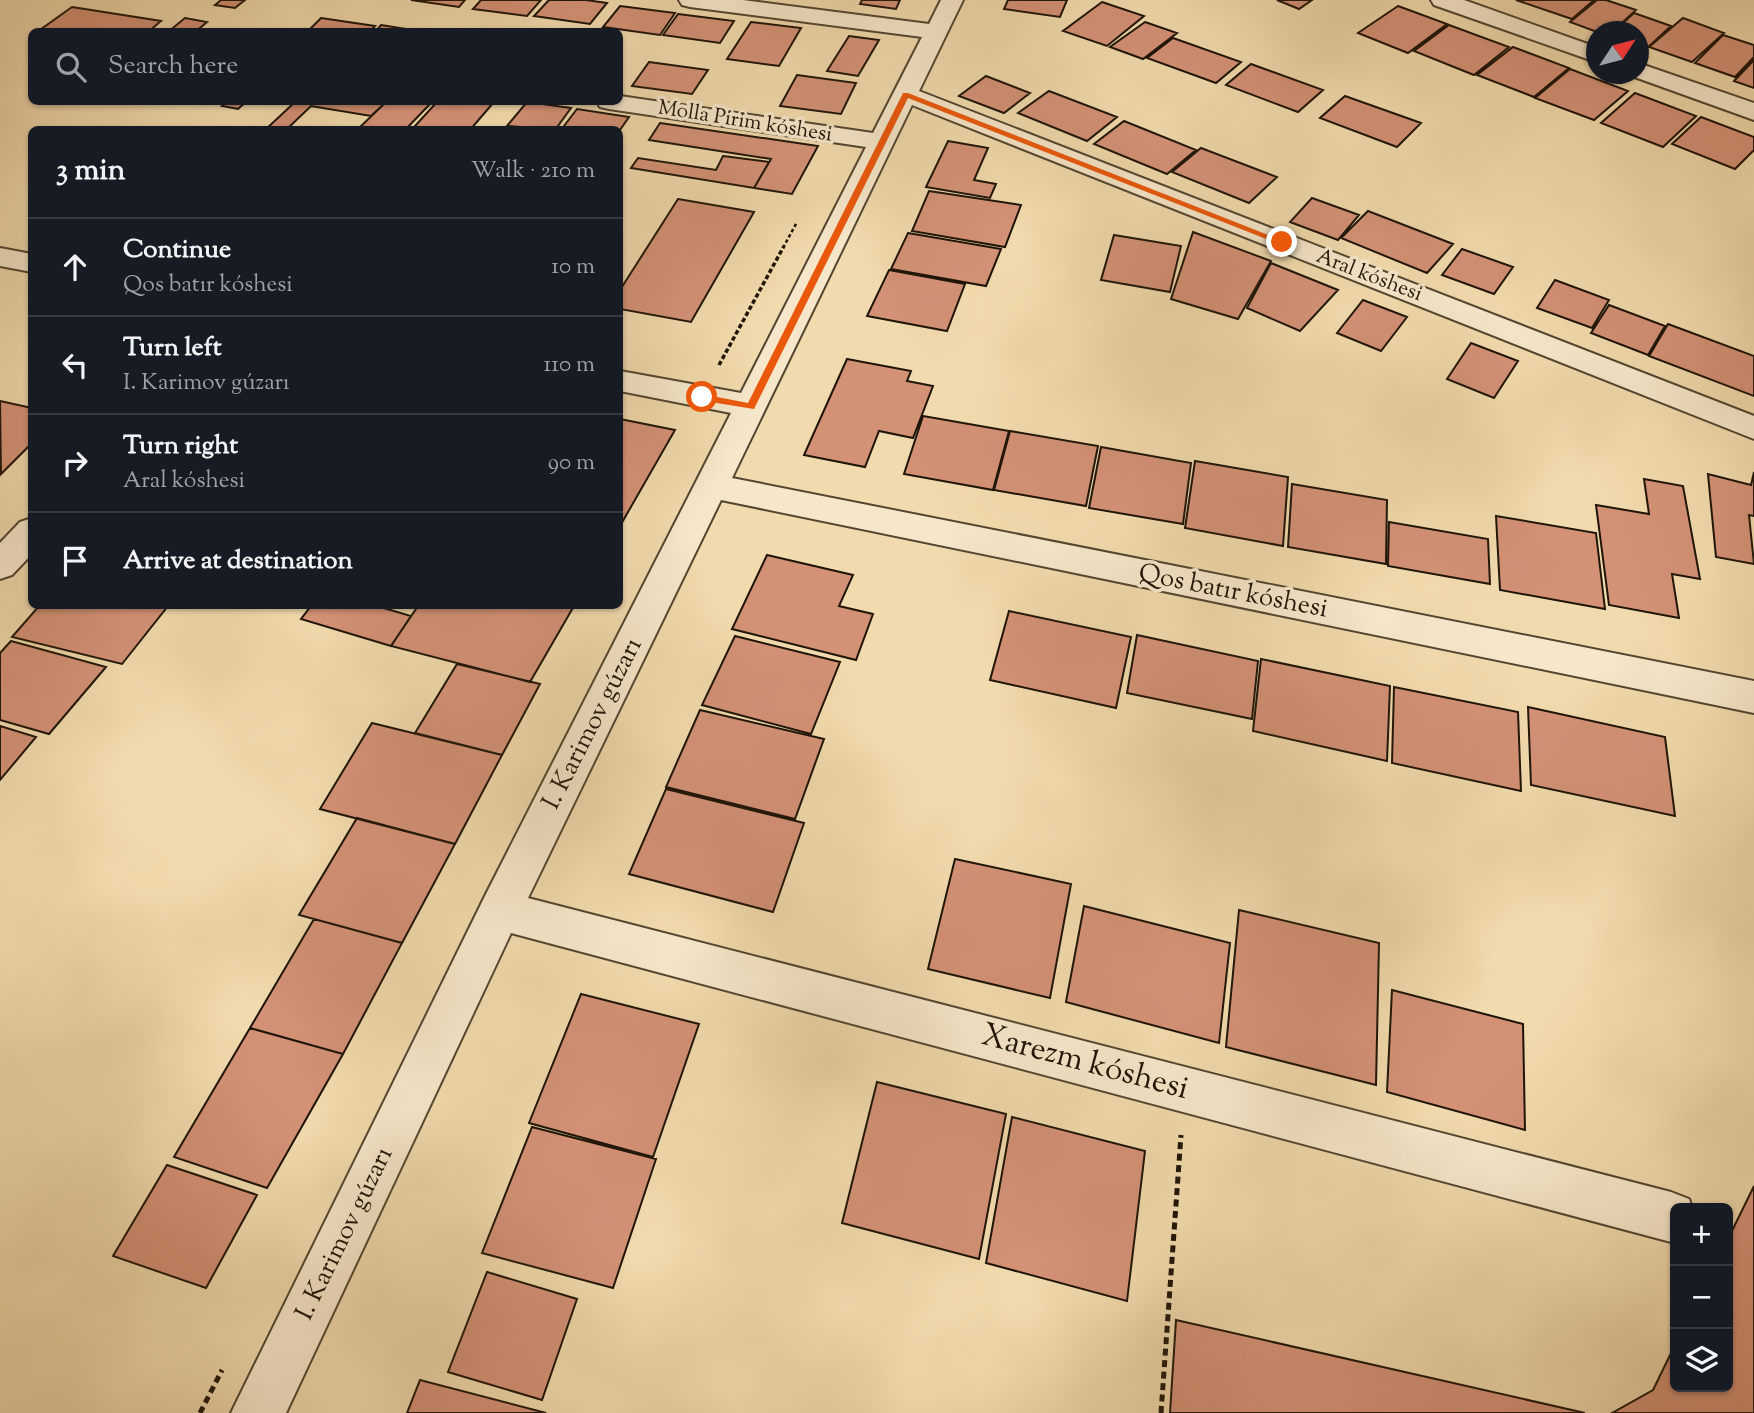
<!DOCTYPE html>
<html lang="en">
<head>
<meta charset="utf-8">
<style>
  :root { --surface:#171b24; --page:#242831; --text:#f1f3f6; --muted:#9ea1a6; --line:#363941 }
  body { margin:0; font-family:"Sorts Mill Goudy",serif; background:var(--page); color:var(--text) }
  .controls { position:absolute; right:21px; bottom:21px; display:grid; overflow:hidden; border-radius:10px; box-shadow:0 2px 5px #0004 }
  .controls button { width:63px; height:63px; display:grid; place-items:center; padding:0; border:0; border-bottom:2px solid var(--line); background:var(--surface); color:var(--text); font:35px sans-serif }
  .compass { position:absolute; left:1586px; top:21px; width:63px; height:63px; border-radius:50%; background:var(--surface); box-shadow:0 2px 5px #0004; rotate:54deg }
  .stop { position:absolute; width:21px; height:21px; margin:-16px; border:5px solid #ea580c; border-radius:50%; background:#fff }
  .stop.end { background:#ea580c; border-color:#fff; box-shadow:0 2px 7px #0008 }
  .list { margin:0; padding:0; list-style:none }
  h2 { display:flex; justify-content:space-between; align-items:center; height:91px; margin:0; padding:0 28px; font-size:30px }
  h2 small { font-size:23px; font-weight:400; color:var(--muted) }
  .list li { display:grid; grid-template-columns:46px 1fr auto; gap:21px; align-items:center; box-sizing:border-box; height:98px; padding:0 28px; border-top:2px solid var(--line) }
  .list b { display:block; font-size:26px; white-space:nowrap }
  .list p { margin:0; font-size:23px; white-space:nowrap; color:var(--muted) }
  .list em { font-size:23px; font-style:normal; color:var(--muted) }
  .icon { flex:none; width:38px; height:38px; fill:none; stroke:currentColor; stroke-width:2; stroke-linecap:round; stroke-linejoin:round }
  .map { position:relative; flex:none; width:1754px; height:1413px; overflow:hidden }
  .search { position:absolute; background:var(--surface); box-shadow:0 2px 5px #0004; left:28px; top:28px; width:595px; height:77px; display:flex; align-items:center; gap:18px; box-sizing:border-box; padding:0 24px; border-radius:10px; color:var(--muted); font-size:26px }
  .panel { position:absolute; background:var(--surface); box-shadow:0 2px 5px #0004; left:28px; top:126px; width:595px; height:483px; border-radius:10px }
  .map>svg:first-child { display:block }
  .building { fill:#d39176; stroke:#1e1407; stroke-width:2 }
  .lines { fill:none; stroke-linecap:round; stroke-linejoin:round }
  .minor-casing { stroke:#534630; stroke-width:4 }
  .path-far2 { stroke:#1e1407; stroke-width:2.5; stroke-dasharray:3.5 2.5; stroke-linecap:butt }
  .path-far1 { stroke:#1e1407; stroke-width:3.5; stroke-dasharray:4.5 2.5; stroke-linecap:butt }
  .path { stroke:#1e1407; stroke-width:5; stroke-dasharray:7 4.5; stroke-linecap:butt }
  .minor { fill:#f6e7ca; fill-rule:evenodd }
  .route { fill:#ea580c }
  .labels { text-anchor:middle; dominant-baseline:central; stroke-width:7; stroke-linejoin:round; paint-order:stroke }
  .far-street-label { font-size:21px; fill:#1e1407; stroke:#f6e7ca }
  .street-label { font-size:26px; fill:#1e1407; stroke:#f6e7ca }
  .near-street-label { font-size:32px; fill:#1e1407; stroke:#f6e7ca }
</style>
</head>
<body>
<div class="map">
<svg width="1754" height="1413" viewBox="0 0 1754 1413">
  <rect width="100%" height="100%" fill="#f1daad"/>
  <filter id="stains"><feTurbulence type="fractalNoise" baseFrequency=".00286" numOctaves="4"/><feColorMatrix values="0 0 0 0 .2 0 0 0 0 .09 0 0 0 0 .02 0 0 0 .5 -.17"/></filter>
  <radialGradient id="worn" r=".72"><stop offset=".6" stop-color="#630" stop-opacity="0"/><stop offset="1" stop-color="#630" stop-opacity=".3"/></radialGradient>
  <!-- building -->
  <path class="building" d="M221,0H245L235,8L215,5Z
    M411,0H465L459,7Z
    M481,0H541L527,16L473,9Z
    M549,0H586L607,3L590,24L534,16Z
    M862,0H900L896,9L860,4Z
    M1008,0H1067L1060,17L1004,9Z
    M1277,0H1312L1299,9Z
    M1516,0H1594L1572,19Z
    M1597,0H1606L1636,10L1612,32H1597L1570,22Z
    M1102,2L1144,16L1107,46L1063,31Z
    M620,6L675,13L660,35L603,27Z
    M1398,6L1447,24L1408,53L1358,33Z
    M72,7L161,21L148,32H37Z
    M1634,13L1671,26L1646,49L1638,46V32H1613Z
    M678,14L734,21L720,43L663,35Z
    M185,18L207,22L195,32H168Z
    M321,18L375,26L369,32H307Z
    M1683,18L1724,33L1692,62L1649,47Z
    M751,22L801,28L779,66L727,59Z
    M1145,22L1177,33L1143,59L1110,47Z
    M381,25L425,32H375Z
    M1449,25L1509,47L1474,75L1414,51Z
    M1723,35L1754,45V57L1735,77L1695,63Z
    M849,36L879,40L858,76L827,71Z
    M1173,38L1241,62L1216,83L1147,58Z
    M1513,47L1569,68L1534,97L1477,75Z
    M1754,60V88L1734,81Z
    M649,62L708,70L692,94L632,86Z
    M1251,64L1323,90L1298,112L1226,85Z
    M1570,69L1628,91L1594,120L1535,98Z
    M797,75L856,83L841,114L780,106Z
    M986,76L1030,93L1004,113L959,96Z
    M1049,91L1117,117L1087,141L1018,113Z
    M1635,93L1696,116L1663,147L1601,123Z
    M1345,96L1421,123L1397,147L1320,118Z
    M227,102H246L238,109L222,106Z
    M295,102H386L371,116L311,106L286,130H265Z
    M386,102H432L405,130L359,128Z
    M437,102H494L470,130L414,127Z
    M527,102H528L571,108L555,130L507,126Z
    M577,109L629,117L620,130H561Z
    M1701,117L1754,137V150L1735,169L1672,144Z
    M1124,121L1196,150L1167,174L1094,144Z
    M660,123L818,146L792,194L754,188L771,159L649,140Z
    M948,141L988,148L974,180L996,184L990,198L926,187Z
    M1201,148L1277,177L1249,203L1172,172Z
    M723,156L769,162L754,188L631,168L638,158L716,170Z
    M929,191L1021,205L1005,247L912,231Z
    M1312,198L1359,215L1338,240L1290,222Z
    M678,199L754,212L691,322L620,309V290Z
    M1368,211L1453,244L1427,273L1341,238Z
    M1193,232L1271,261L1238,319L1171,299Z
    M908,233L1001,249L986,286L891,269Z
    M1114,235L1181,246L1170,292L1101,280Z
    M1462,249L1513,267L1494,294L1442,275Z
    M1271,263L1338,290L1300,331L1247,308Z
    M889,270L965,284L947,331L867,316Z
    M1555,280L1609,300L1592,328L1537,308Z
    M1363,300L1407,317L1381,351L1337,333Z
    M1609,305L1665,326L1648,355L1591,333Z
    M1668,324L1754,356V396L1649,356Z
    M1471,343L1518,361L1494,398L1447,379Z
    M847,359L911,371L907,381L933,386L913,438L879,431L865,467L804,455Z
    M0,401L32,408V443L1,474Z
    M923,416L1009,431L993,490L904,474Z
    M620,419L675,430L620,526Z
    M1010,431L1098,446L1086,506L994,490Z
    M1101,447L1191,463L1183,524L1089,508Z
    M1195,461L1288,477L1283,546L1185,528Z
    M1754,472V516L1749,515L1754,564L1716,557L1708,474L1751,485Z
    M1644,479L1683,486L1700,579L1672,574L1679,618L1609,605L1596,505L1649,514Z
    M1292,484L1387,500L1386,564L1288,547Z
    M1496,516L1596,533L1605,609L1500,590Z
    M1389,522L1488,539L1490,584L1388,566Z
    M767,555L853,575L839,606L873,614L856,660L732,629Z
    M39,606H168L122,664L12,637Z
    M311,606H377L411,616L391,646L301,619Z
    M418,606H574L530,682L391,646Z
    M1009,611L1131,637L1116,708L990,680Z
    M1137,635L1258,661L1252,719L1127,693Z
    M735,636L840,662L811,734L702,705Z
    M11,641L106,667L49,734L0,720V653Z
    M1261,659L1390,686L1387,761L1253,731Z
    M457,664L540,684L502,755L415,733Z
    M1394,687L1518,712L1521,791L1392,763Z
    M1528,707L1665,737L1675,816L1531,785Z
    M700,710L824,739L795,819L666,787Z
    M372,723L502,755L455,844L320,809Z
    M0,726L36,737L0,780Z
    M666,789L804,823L773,912L629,874Z
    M357,818L455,844L402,943L299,915Z
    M955,859L1071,884L1050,998L928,969Z
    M1084,906L1230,943L1219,1043L1066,1002Z
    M1239,910L1379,943L1376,1085L1226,1047Z
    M314,919L402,943L343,1054L250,1028Z
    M1392,990L1523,1024L1525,1130L1387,1092Z
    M581,994L699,1024L653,1157L529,1123Z
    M250,1028L343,1054L267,1188L174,1157Z
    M877,1082L1006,1114L979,1259L842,1223Z
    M1012,1117L1145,1151L1127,1301L986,1263Z
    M532,1127L656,1159L613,1288L482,1253Z
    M167,1165L257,1195L206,1288L113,1256Z
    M1754,1186V1413H1612L1653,1390L1675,1345V1387H1728V1239Z
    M487,1272L577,1299L542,1400L448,1372Z
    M1176,1320L1585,1413H1170Z
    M420,1380L546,1413H407Z"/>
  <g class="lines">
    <!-- minor casing -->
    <g class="minor-casing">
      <path id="minor" d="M679,0H743L929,24L941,0H963L919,91L1754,416V439L912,105L732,478L1754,681V713L721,500L528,898L1671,1192L1689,1199L1692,1208H1675V1240L1671,1242L511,933L286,1413H231L485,896L731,413L620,391V371L741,393L866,147L609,109L600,107L597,102H620V96L873,133L922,37L690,7L682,5Z
        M1431,0H1464L1596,47V62L1434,5Z
        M1638,63L1754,103V120L1629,75L1638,74Z
        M0,248L32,254V272L0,266Z
        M32,518V554L12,575L0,579V543L20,522Z"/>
    </g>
    <!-- path-far2 -->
    <path class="path-far2" d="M783,248L797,222"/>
    <!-- path-far1 -->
    <path class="path-far1" d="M719,365L784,246"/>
    <!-- path -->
    <path class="path" d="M200,1413L222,1370
      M1161,1413L1181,1135"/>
    <!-- minor -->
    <use href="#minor" class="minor"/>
  </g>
  <!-- route -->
  <path class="route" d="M903,93H908L1286,242L1279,244L908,98L754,409L698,400L697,397L702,394L748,403Z"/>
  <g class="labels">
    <!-- far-street labels -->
    <g class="far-street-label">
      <text transform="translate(745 122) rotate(9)">Molla Pirim kóshesi</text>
      <text transform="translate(1369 276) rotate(21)">Aral kóshesi</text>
    </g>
    <!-- street labels -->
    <g class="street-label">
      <text transform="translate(1233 592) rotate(11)">Qos batır kóshesi</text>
      <text transform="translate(593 724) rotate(-63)">I. Karimov gúzarı</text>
      <text transform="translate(345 1234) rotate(-64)">I. Karimov gúzarı</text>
    </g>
    <!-- near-street labels -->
    <g class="near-street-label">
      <text transform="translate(1085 1063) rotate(15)">Xarezm kóshesi</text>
    </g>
  </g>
  <rect width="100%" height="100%" filter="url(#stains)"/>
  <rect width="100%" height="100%" fill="url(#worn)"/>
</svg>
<div class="controls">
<button>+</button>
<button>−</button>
<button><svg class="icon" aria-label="layers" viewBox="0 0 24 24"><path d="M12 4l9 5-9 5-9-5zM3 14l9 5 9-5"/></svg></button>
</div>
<svg class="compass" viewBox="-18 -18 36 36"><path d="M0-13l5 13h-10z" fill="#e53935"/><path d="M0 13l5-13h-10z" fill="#9ea1a6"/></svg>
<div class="stop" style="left:702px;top:397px"></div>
<div class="stop end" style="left:1282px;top:242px"></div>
<div class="search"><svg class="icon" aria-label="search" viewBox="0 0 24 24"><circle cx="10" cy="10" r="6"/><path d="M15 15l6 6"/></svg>Search here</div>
<section class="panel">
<h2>3 min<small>Walk · 210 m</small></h2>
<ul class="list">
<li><svg class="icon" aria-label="ahead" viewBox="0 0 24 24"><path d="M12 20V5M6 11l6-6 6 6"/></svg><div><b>Continue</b><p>Qos batır kóshesi</p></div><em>10 m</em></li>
<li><svg class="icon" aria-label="left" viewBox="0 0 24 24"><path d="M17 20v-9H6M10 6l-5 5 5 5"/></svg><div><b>Turn left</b><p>I. Karimov gúzarı</p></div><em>110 m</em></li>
<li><svg class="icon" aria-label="right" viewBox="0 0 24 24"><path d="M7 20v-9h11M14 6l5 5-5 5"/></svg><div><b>Turn right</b><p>Aral kóshesi</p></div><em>90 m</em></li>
<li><svg class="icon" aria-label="arrive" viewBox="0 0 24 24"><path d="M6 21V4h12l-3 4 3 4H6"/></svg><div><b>Arrive at destination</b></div></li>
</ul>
</section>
</div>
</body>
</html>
